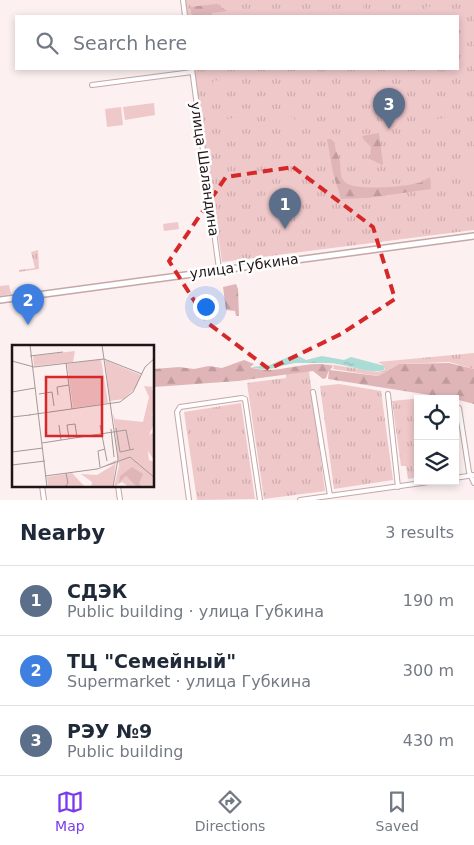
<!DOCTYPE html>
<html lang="en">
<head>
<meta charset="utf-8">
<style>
  :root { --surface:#fff; --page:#f2f2f3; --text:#1f2937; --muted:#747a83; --line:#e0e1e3; --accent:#7c3aed }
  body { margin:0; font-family:"DejaVu Sans",sans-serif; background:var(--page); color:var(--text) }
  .controls { position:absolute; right:15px; bottom:15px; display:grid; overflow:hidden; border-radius:0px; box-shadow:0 2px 8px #0003 }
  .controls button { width:45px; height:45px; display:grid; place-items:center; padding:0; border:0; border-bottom:1px solid var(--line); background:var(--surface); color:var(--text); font:25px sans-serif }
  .you { position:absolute; left:205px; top:306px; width:18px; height:18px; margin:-12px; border:4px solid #fff; border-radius:50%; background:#1a73e8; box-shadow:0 0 0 8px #1a73e833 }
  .badge { display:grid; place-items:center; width:32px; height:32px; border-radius:50%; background:var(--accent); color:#fff; font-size:16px; font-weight:700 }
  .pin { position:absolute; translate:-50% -41px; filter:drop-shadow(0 1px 2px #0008) }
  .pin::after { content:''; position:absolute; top:26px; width:18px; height:15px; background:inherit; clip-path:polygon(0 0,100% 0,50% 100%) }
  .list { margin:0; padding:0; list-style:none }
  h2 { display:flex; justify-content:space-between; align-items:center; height:65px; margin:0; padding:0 20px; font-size:21px }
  h2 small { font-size:16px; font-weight:400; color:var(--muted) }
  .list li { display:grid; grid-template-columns:32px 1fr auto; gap:15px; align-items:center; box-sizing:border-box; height:70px; padding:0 20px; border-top:1px solid var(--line) }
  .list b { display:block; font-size:19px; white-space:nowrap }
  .list p { margin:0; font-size:16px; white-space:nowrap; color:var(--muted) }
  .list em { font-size:16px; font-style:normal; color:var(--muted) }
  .icon { flex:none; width:28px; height:28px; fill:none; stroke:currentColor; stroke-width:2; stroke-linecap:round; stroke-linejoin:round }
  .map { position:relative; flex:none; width:474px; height:500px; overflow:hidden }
  .search { position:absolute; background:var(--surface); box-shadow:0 2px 8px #0003; left:15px; right:15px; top:15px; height:55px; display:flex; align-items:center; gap:12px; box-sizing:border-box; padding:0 18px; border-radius:0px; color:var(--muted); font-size:19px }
  .sheet { height:275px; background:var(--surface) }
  nav { display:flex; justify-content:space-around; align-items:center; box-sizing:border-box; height:70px; border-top:1px solid var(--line); background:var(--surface); font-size:14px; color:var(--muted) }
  nav a { display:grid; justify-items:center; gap:2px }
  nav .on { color:var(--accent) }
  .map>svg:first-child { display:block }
  .grass { fill:url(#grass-tufts) }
  .forest { fill:url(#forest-firs) }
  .park { fill:#efc8ca }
  .water { fill:url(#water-ripples) }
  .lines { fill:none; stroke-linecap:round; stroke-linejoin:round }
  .minor-casing { stroke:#c6a7a8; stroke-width:6 }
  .secondary-casing { stroke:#c6a7a8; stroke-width:8 }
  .minor { stroke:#fff; stroke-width:4 }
  .secondary { stroke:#fff; stroke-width:5 }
  .marked { fill:none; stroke:#d62828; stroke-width:4; stroke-dasharray:10 6; stroke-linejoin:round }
  .labels { text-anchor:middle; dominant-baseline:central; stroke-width:5; stroke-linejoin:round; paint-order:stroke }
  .street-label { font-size:14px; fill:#201516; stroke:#fff }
  .inset-road { fill:none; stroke:#a59899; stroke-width:1 }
  .view { fill:#d62828; fill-opacity:0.15; stroke:#d62828; stroke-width:2.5 }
  .inset-edge { fill:none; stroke:#201516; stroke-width:2.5 }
</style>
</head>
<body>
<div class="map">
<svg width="474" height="500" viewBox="0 0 474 500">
  <defs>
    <pattern id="grass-tufts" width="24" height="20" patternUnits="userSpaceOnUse" patternTransform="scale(1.25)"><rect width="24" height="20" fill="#efc8ca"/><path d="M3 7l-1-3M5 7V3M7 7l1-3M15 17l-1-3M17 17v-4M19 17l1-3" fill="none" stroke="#cdabad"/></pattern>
    <pattern id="forest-firs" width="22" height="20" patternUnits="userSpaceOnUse" patternTransform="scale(1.25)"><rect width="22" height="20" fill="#e0b5b7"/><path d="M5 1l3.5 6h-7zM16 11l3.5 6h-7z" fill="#c09b9d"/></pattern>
    <pattern id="water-ripples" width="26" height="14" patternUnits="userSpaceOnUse" patternTransform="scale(1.25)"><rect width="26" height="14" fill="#acdcd6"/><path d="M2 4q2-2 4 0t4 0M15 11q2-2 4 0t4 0" fill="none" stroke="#94bcb7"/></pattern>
  </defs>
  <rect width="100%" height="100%" fill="#fdf0f0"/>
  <!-- grass -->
  <path class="grass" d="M185,0H474V230L222,262L194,69H458V16H187Z
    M38,250L39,269L19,272V270L35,268L31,252Z
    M9,285L11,294L0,296V286Z
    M474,353V369L449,362L399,364L378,376L333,369L334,366L328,364L378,372L385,370V366L378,362Z
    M309,371L325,491L264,499L247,383L286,378V374Z
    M339,384L381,391L393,480L334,489L320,386Z
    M422,398L428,399H418V477L408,479L406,466H401L392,401Z
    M241,403L255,499L197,500L184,412Z"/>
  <!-- forest -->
  <path class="forest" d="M217,4L227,11L212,13V15L192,16L190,7Z
    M379,133L383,164L382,165L370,159L371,147L364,140L362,136Z
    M327,139H331L335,143C334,150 339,155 340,162C341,169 339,178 346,183C357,191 412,187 424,181C426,180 428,178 430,177L431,189L367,198L341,199L333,173Z
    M236,284L238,289L239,316H236L235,311L226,310L223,287Z
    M244,360L254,364L250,367C277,377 305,358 333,366L330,370L378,376L399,364L449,363L474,369V404L455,399L328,379L329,370L326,378L323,379L313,371L238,381L154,387V369L179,367L194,369L209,366L222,368Z"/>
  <!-- park -->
  <path class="park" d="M361,0L364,9L358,16H348L345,1Z
    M447,5L448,16H427L426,7Z
    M229,79L230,88L214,90L213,81Z
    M154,103L155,115L125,120L123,107Z
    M121,107L123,125L107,127L105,109Z
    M247,116L248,127L229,130L227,119Z
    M294,116L295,124L281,126L280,118Z
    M452,117L453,125L438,127L437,119Z
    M474,165V178L463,180L461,166Z
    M281,193L283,204L261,207L260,196Z
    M178,222L179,229L164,231L163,224Z"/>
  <!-- water -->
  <path class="water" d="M295,354L306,360L322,356L344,360L351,357L385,366L384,370C369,375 344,363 327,363C318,363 306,363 296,363C277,365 272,373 251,367L270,365Z"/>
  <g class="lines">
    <!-- minor casing -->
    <g class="minor-casing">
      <path id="minor" d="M183,0L185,16
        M192,69L219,269
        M92,85L192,72
        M313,392L330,496
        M388,394L398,487
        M459,408L469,472L474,483
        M455,478L474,475
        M42,486L44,500
        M118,486L120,500
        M189,500L177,412L180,407L242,398L245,399L260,500
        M300,500L436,481"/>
    </g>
    <!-- secondary casing -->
    <g class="secondary-casing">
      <path id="secondary" d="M0,300L474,236"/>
    </g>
    <!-- minor -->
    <use href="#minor" class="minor"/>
    <!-- secondary -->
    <use href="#secondary" class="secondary"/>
  </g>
  <!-- marked area -->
  <path class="marked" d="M293,167L373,227L395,299L341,334L269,369L209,324L169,261L226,177Z"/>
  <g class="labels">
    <!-- street labels -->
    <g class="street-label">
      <text transform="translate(205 169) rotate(82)">улица Шаландина</text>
      <text transform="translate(244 266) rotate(-8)">улица Губкина</text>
    </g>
  </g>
  <!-- overview -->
  <g transform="translate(12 345)">
    <rect width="142" height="142" fill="#fdf0f0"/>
    <path d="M89,14L96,58L61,63L55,19ZM93,15L129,30L124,42L112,54L98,56ZM132,41L142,42L139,44L142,45V69H139L142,71V79L137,90L142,87V115L136,106L137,115L142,117V142L127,140L120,122L108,137L114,131L125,141L117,142L110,137L102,142L107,121L101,68L103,74L131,77L137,52ZM104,115L101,142H79L80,137L69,129L85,130L103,119L90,122ZM60,128L73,142H36L35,132Z" fill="#efc8ca"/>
    <path d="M120,122L131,129L127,139L132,142H125L114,131L107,138L108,131Z" fill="#e0b5b7"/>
    <path d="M63,6L61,17L22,21L21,11Z" fill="#efc8ca"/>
    <path class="inset-road" d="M18,0L35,142M90,0L106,114L101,142M18,11L51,7M0,16L22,22M54,18L60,64M22,22L92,14L130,29M0,47L23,43M27,49L40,47L42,61M46,50L45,42L57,40M17,70L108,57L121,47L133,22L143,13M0,72L18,70M47,80L49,95M88,80L95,116M104,83L108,107L122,104M99,84L102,112M57,93L55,80L63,79L65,92M30,98L114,85L118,105M0,107L31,103M0,120L33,116M88,122L86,106L93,104M33,131L85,124L118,112L143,133M53,142L56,138L54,128"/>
    <path class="view" d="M34,32H90V91H34Z"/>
    <rect width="142" height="142" class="inset-edge"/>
  </g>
</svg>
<div class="controls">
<button><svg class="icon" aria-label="locate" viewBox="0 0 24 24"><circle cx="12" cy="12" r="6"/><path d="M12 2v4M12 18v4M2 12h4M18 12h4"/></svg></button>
<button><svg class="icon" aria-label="layers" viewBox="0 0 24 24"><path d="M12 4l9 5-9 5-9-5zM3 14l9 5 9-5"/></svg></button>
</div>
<div class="you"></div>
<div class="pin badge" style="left:285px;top:229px;background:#5c6f8a">1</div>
<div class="pin badge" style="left:28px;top:325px;background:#3f7fe0">2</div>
<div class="pin badge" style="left:389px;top:129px;background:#5c6f8a">3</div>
<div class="search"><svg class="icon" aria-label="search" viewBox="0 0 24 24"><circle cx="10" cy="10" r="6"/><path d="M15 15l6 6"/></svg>Search here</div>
</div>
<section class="sheet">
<h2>Nearby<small>3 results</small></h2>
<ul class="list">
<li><span class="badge" style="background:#5c6f8a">1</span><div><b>СДЭК</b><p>Public building · улица Губкина</p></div><em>190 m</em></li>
<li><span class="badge" style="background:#3f7fe0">2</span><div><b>ТЦ &quot;Семейный&quot;</b><p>Supermarket · улица Губкина</p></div><em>300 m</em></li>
<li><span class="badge" style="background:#5c6f8a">3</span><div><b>РЭУ №9</b><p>Public building</p></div><em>430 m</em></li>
</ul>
</section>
<nav>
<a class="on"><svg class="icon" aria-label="map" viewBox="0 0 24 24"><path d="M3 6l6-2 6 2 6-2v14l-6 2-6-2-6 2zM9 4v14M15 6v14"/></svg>Map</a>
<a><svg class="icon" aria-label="directions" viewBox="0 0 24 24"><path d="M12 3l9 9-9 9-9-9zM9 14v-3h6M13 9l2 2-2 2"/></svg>Directions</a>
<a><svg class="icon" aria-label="saved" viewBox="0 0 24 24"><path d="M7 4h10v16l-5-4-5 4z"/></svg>Saved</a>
</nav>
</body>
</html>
